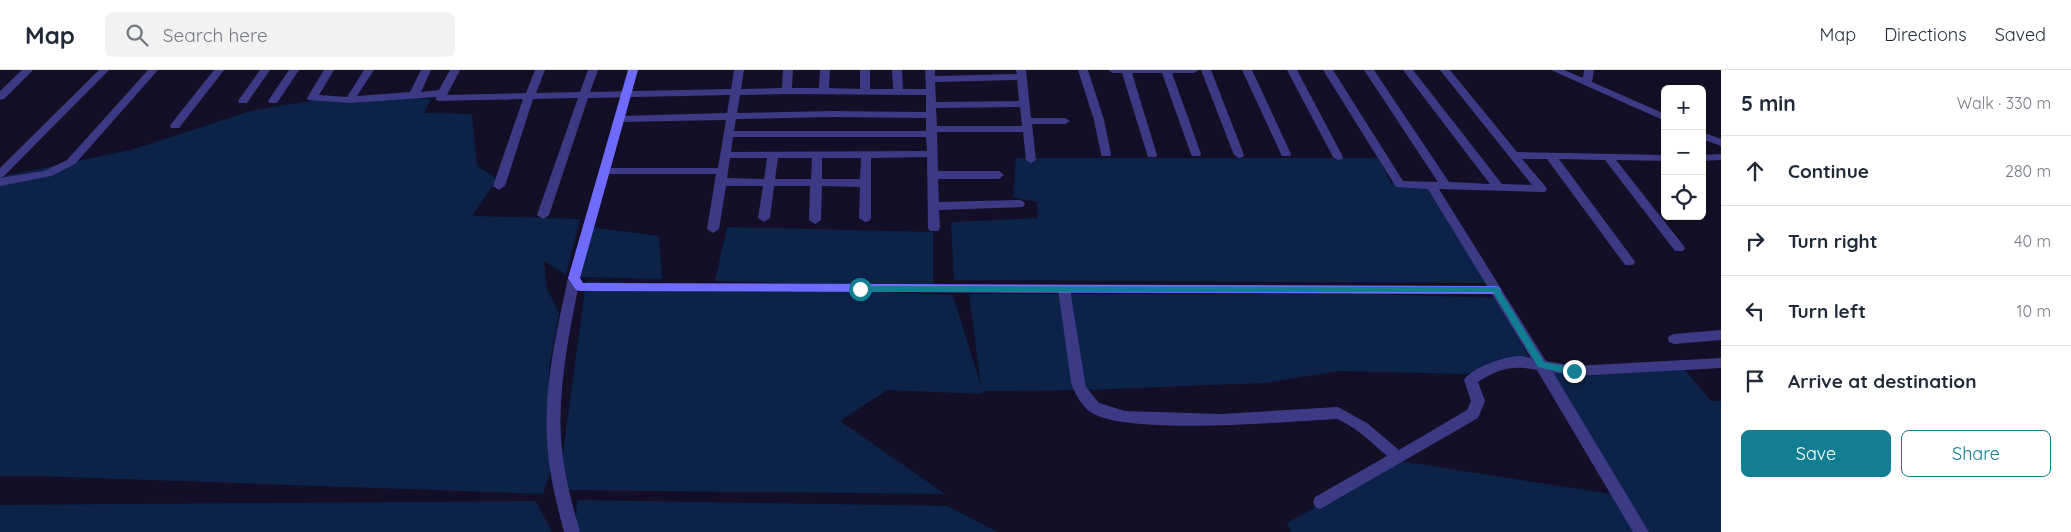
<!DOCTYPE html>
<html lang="en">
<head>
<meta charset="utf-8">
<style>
  :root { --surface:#fff; --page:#f2f2f3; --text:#1f2937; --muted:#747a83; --line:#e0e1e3; --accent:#117e91 }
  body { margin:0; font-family:Quicksand,sans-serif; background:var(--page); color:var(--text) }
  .controls { position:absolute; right:15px; top:15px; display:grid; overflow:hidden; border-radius:8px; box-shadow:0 2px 12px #0003 }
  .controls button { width:45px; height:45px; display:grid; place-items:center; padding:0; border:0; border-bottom:1px solid var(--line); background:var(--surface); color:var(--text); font:25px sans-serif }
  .stop { position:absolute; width:15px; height:15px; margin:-11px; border:4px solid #117e91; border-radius:50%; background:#fff }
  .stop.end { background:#117e91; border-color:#fff; box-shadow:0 1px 5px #0008 }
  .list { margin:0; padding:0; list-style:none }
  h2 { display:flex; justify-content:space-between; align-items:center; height:65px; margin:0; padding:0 20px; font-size:21px }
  h2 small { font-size:16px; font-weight:400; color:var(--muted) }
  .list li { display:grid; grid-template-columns:32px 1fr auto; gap:15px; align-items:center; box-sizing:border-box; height:70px; padding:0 20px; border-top:1px solid var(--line) }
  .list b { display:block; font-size:19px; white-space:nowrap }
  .list em { font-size:16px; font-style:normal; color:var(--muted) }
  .actions { display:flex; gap:10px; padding:15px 20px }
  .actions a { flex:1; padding:11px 0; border:1px solid var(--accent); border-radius:8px; text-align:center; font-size:18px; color:var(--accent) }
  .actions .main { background:var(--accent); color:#fff }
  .icon { flex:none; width:28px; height:28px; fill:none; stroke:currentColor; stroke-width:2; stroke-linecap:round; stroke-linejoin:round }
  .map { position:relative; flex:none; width:1721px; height:462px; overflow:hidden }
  header { display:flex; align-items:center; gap:30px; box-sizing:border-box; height:70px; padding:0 25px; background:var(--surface); border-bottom:1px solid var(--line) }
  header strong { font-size:24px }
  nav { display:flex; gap:28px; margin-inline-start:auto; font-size:18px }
  .search { width:350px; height:45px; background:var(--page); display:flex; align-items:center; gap:12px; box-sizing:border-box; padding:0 18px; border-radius:8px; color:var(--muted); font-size:19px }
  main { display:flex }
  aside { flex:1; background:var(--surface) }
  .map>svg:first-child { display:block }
  .water { fill:#0c2248 }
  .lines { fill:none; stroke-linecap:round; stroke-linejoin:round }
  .street { fill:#3d3a85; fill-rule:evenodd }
  .secondary { fill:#6f6bff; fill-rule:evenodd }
  .route { fill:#117e91 }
</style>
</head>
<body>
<header>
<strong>Map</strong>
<div class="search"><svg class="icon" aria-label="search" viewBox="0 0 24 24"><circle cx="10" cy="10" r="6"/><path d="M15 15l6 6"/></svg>Search here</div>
<nav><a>Map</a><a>Directions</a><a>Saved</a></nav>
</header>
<main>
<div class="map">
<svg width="1721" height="462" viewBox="0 0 1721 462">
  <rect width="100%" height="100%" fill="#130f26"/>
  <!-- water -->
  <path class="water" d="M396,27L431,29L424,43L472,44L477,96L497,109L472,146L580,149L566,205L544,191L547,219L559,243L549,298L552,396L543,424L37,406H0V107L131,80L250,41L316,30Z
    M1016,88H1378L1391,113L1435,118L1492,213L954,210L951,152L1038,148L1037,132L1013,127Z
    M590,157L659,166L662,209L581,207Z
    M727,157L933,162V217L715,211Z
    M586,211L953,225L981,316L969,224H1369L1499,228L1528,286L1466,304L1338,301L1264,313L1085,320L982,321L983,324L887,320L840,351L945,424L558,420Z
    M1684,299L1711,331H1721V462H1647L1547,302Z
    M1400,391L1611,424L1634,462H1291L1287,453Z
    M577,430L948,436L997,462H575Z
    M536,431L552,462H0V435Z"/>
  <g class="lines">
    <!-- street -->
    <path class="street" d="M22,0H33L4,29L0,30V21Z
      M99,0H109L4,106L0,108V98Z
      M148,0H158L75,94L51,106L0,116V108L44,101L67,90Z
      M214,0H224L179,58H171L170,56L171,54Z
      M260,0H270L247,33H239L238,31Z
      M289,0H299L277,33H269L268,31Z
      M324,0H334L319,25L347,27L364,0H374L357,26L410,22L421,0H431L421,22L439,20L450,0H460L447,25L526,23L535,0H545L536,23L580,22L588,0H598L590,22L731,19L734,0H744L741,19L782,18L783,0H793L792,18H819L820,0H830L829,18L860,19V0H870V19H893L892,0H902L903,19H926L925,0H935V6L1017,4L1016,0H1026L1031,48H1065L1070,51L1065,54H1032L1036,90L1031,93L1026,90L1023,62H937L938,101H999L1004,105L999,109H938L939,132L1019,130L1023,131L1025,134L1023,137L939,140L940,158L938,161H930L928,158L927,87L871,88V148L869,151L865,152L859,148L860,117L822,116L821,150L815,154L809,150L810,116H774L770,148L764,152L758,148L763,116H726L719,159L713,163L707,159L716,104H605L600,101L605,98H718L726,50L619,52L614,49L619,46L727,43L730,25L588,28L549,145L543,149L537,145L578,28L533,29L505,116L499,120L493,116L523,29L440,31L436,30V27L350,33L308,30L307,28ZM1017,10L1019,31L936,32L935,12ZM787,24L926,25V42L832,41L737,43L740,25ZM1020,37L1022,56H937L936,38ZM832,47L926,48V61H734L736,49ZM733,67H926L927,81L731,82ZM730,88H767L764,109L727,108ZM778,88H812L811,109H775ZM822,88H861L860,109H822Z
      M1078,0H1088L1104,50L1111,84L1110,86H1102L1101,84L1094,50Z
      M1108,0H1199L1194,3H1172L1201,84L1200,86H1192L1191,84L1162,3H1132L1157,85L1156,87H1148L1122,3H1113Z
      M1201,0H1211L1244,85L1243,87L1239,88L1234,85Z
      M1242,0H1252L1291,84L1290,86H1282L1281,84Z
      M1287,0H1297L1343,87L1342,89L1338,90L1333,87Z
      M1323,0H1333L1403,111L1438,112L1364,0H1374L1449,112L1490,114L1403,0H1413L1502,114L1532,115L1440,0H1450L1517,82L1665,85V91L1616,90L1683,175L1685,178L1683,181H1675L1605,90L1559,89L1633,189L1635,192L1633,195H1625L1547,89H1522L1545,116L1547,119L1545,122L1439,119L1546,291L1574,296L1721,288V298L1574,306L1553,302L1649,462H1633L1537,300C1514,295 1499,298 1478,312L1485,331L1478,348L1320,439L1315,437L1313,432L1315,427L1387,386C1371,372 1356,357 1337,349C1291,351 1122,367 1089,341C1081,335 1074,322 1071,312L1058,219L1064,215L1070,219L1085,312L1086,317L1099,333L1125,341L1221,344L1338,337L1367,353L1399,380L1467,340L1471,331L1464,310C1471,298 1505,286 1519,286C1522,286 1527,287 1531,288L1428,119L1396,117Z
      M1551,0H1564L1583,8L1584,0H1594L1592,12L1665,44V51Z
      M1702,62L1721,69V76L1702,69Z
      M1721,84V90L1702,91V85Z
      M574,204L580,208C570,260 558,314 561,368C563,400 571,431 580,462H564C556,431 548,400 547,368C544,314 557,260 568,208Z
      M1721,260V270L1674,274L1669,272L1668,269L1669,266L1674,264Z"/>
    <!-- secondary -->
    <path class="secondary" d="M628,0H638L580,208L583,213L1495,216L1499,217L1501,220L1499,223L1495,224L580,221L576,220L568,208Z"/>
  </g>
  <!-- route -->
  <path class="route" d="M860,216L1495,217H1498L1544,292L1574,298L1578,301L1574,305L1538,297L1493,222H860L855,219Z"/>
</svg>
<div class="controls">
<button>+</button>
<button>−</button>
<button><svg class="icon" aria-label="locate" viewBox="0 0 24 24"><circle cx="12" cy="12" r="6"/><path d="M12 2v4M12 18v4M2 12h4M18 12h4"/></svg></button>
</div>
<div class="stop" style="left:860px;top:219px"></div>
<div class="stop end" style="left:1574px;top:301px"></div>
</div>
<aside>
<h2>5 min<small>Walk · 330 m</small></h2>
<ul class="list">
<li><svg class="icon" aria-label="ahead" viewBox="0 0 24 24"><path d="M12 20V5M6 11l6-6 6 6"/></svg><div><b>Continue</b></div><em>280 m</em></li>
<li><svg class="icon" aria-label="right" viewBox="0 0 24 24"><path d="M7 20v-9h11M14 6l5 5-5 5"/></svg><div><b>Turn right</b></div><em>40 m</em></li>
<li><svg class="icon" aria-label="left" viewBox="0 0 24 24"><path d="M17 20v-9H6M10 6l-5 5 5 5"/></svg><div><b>Turn left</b></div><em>10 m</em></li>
<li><svg class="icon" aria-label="arrive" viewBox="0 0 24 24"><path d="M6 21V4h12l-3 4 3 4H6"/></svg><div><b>Arrive at destination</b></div></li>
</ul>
<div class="actions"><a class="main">Save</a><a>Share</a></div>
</aside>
</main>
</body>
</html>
